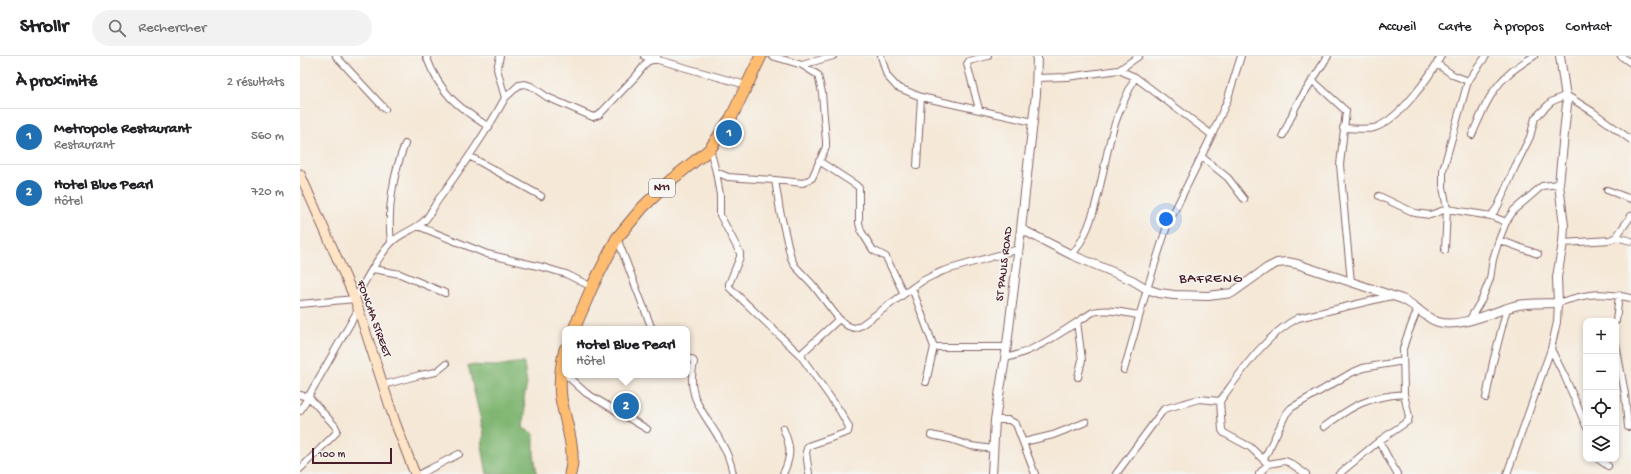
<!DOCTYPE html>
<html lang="fr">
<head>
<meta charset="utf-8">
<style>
  :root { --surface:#fff; --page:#f2f2f2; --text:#202124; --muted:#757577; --line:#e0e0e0; --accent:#1f6fb2 }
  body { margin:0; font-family:"Gochi Hand",sans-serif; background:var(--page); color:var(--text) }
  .controls { position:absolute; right:12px; bottom:12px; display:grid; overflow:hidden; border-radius:8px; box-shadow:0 2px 6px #0003 }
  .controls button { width:36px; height:36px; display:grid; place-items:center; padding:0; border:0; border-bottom:1px solid var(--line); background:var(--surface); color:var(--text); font:20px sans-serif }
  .scale { position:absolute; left:12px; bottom:10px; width:80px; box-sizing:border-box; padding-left:4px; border:2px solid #4a1f2b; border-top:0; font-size:11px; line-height:14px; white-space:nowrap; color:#4a1f2b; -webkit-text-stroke:3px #f6f6f2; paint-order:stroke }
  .you { position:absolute; left:866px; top:163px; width:14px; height:14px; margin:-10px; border:3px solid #fff; border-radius:50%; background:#1a73e8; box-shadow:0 0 0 6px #1a73e833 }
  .badge { display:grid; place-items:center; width:26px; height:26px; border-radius:50%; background:var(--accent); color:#fff; font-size:13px; font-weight:700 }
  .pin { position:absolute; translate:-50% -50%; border:2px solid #fff; box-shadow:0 1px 4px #0006 }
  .popup { position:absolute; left:262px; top:270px; width:128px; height:52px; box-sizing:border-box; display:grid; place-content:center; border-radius:8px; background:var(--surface); filter:drop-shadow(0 1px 3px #0005); font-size:13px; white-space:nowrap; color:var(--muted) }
  .popup b { font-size:15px; color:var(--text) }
  .popup::after { content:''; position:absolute; left:50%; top:100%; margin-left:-8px; border:8px solid transparent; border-top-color:var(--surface) }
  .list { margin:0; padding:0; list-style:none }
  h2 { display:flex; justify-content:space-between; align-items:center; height:52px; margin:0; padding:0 16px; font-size:17px }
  h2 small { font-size:13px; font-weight:400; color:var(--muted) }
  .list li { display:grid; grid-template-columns:26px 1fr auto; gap:12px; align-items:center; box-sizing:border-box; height:56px; padding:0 16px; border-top:1px solid var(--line) }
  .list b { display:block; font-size:15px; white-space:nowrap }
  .list p { margin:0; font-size:13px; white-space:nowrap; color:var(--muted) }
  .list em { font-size:13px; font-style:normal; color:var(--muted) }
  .icon { flex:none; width:22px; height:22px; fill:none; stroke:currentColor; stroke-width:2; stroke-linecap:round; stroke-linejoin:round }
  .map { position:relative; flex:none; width:1331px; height:418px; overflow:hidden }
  header { display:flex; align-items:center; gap:24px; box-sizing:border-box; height:56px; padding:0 20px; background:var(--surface); border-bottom:1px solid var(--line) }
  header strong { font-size:19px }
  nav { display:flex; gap:22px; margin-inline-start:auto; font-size:14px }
  .search { width:280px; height:36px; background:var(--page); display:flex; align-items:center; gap:10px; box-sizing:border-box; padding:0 14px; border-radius:22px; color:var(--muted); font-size:15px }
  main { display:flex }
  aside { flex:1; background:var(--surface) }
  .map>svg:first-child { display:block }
  .forest { fill:#80b672; stroke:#656a4e }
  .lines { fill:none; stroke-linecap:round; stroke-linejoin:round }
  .minor-casing { stroke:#866567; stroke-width:8 }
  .tertiary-casing { stroke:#866567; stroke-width:10 }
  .secondary-casing { stroke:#866567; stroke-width:11 }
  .trunk-casing { stroke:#866567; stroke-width:13 }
  .minor { stroke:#fff; stroke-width:6 }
  .tertiary { stroke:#fff; stroke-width:8 }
  .secondary { stroke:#ffe4c6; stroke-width:9 }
  .trunk { stroke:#febc70; stroke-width:11 }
  .labels { text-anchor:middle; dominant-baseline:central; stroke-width:3; stroke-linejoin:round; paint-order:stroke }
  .shield { fill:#f6f6f2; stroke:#7e6067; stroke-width:1 }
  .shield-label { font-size:11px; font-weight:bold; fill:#4a1f2b }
  .street-label { font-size:12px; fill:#4a1f2b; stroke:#f6f6f2 }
  .quarter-label { font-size:14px; letter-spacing:1px; fill:#4a1f2b; stroke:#f6f6f2 }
</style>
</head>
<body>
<header>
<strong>Strollr</strong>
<div class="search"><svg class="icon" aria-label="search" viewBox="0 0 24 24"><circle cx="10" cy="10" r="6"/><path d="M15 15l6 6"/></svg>Rechercher</div>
<nav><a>Accueil</a><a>Carte</a><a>À propos</a><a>Contact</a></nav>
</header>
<main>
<aside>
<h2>À proximité<small>2 résultats</small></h2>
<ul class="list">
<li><span class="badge">1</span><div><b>Metropole Restaurant</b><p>Restaurant</p></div><em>560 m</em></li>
<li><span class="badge">2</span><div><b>Hotel Blue Pearl</b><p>Hôtel</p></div><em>720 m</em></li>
</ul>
</aside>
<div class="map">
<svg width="1331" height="418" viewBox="0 0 1331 418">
  <rect width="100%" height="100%" fill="#f6f6f2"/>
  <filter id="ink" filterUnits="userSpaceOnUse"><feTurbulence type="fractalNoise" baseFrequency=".025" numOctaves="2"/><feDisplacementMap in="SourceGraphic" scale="8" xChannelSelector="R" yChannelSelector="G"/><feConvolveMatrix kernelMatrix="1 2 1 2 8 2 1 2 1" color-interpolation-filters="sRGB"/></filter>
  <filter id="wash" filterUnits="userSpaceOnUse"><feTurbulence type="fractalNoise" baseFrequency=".012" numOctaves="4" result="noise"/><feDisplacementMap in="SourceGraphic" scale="16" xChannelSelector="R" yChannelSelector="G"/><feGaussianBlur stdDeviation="0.9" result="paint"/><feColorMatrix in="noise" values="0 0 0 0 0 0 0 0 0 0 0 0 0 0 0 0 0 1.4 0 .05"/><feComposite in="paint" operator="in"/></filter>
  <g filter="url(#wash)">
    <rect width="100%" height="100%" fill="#f5e8d7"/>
    <!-- forest -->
    <path class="forest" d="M215,307H224L227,328L224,342L225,359L223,372L234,378V398L237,418H187L182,390L184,378L168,309L196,310Z"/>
  </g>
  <g filter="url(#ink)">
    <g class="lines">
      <!-- minor casing -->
      <g class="minor-casing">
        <path id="minor" d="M36,0L85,53
          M126,0C140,37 156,50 189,71
          M344,0L446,29
          M581,0L587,20L597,31L621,41L733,66
          M1321,0L1331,7
          M1137,8L1153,19L1168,25
          M502,9L533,0
          M819,14L839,0
          M737,22L767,21L819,14L835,21L912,79
          M1012,24L1046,55L1040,109L1051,226
          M205,42L219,29L225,28L231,30L247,41L293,61L299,59L336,20L347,6L355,3L357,0
          M679,53L667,8L669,5L688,0
          M1043,72C1053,72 1065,74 1074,72C1099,64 1129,22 1141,0
          M983,79L996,50L1028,0
          M1172,79C1182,56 1191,32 1211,16C1218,10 1226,5 1234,0
          M410,93L416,116L428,121L441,122L475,124L503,127L512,122L526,91V85L522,37L518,19L502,9L472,0
          M169,100L241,140
          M902,101L928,122L944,143
          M519,105L556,129L559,132V167L561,175L573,194L586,201L604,238
          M617,110L621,41
          M416,116L420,139V159L440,197V201L429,228V231L500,299L540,355L549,371L548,376L508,390L506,396L509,418
          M475,124L480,155L491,202L495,210L513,229L539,263L548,270L554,272L560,270L622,225L634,219L643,215L719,193
          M1307,134L1331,143
          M1079,140L1115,157L1130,159L1147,153L1191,160
          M1206,166L1191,160L1198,150L1215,111L1230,81L1235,62L1251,46L1266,39L1293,56L1331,84
          M118,170L187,198L246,212L266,218L292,231
          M1316,181L1331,185
          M317,182L352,273
          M1199,184L1238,198
          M91,186C87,154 93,118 105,88
          M1263,187L1310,184L1316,181L1331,160
          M1145,194L1147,153L1143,131V114L1168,25L1186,0
          M772,199C798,167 801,116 812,77C817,58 827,39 835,21
          M73,213L100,218L145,237
          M612,232L634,291L626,326
          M0,248L55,243C66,224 76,203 91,187C101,176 117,174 126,163C132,156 135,147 141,140C164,108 186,77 205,42L197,13L200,0
          M1170,263L1182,243L1190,223L1193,203L1199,184L1206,166L1214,154L1242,130L1259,128
          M1316,265L1319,239
          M777,266L782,304L778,321
          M1316,288L1325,338L1328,371
          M634,291H707
          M1251,293L1265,321L1286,370
          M500,299L539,263
          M705,302C738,295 764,274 793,256C808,252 824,257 839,259
          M387,303H392L394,306C385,344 406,357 421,386C427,396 431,407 433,418
          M824,314L847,233L867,170L912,79L927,45L941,0
          M266,319L286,337L347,373
          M83,329L120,319L136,316L146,308
          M0,339L9,341L35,370L37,374L35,378L0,413
          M1186,342L1193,306L1207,252
          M0,355L58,254
          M695,364H709L716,368L735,418
          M1024,371C1053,349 1067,341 1104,338
          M631,379L650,383L671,390L693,393
          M1079,385L1097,418
          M724,386L753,379L786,366
          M964,403L986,358L991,352L1051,317L1063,312L1103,305
          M1298,403L1308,410
          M968,408L950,391L924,377L922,374L920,345C942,315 964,280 998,262L1091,240
          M120,418L159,398
          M483,418C492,399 491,391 483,372
          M816,418L864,353L899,343L920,345
          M959,418L968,408L985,405L990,407L1006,418
          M1039,418L1079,385L1108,365L1109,361L1104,338L1103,293L1106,283L1118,252
          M1207,418L1251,293L1257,266L1258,247C1288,237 1300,236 1331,242"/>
      </g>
      <!-- tertiary casing -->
      <g class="tertiary-casing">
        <path id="tertiary" d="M721,173L772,199L832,224L847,233L859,237L874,239L908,240L932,237L967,212L977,207L987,206L997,208L1102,243C1116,249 1125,262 1138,266C1160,273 1196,254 1218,249C1231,247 1245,247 1258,247L1257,221L1263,187L1264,170L1259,128L1267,48L1260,0
          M692,418L695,364L706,297L721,173L736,38L737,0"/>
      </g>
      <!-- secondary casing -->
      <g class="secondary-casing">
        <path id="secondary" d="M0,118L55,243L95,366L115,418"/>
      </g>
      <!-- trunk casing -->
      <g class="trunk-casing">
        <path id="trunk" d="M274,273L292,231L317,182L343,151L371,124L410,93L431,62L461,0
          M265,293C261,309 259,325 261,342C265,366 277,394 270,418"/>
      </g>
      <!-- minor -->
      <use href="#minor" class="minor"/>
      <!-- tertiary -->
      <use href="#tertiary" class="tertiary"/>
      <!-- secondary -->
      <use href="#secondary" class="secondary"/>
      <!-- trunk -->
      <use href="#trunk" class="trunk"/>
    </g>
  </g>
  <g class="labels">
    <!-- shield labels -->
    <rect class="shield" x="349" y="123" width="26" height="18" rx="3"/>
    <g class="shield-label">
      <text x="362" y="132">N11</text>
    </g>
    <!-- street labels -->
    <g class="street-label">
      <text transform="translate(705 208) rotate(-83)">ST PAULS ROAD</text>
      <text transform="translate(73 263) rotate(70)">FONCHA STREET</text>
    </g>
    <!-- quarter labels -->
    <g class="quarter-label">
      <text x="911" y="223">BAFRENG</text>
    </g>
  </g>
</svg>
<div class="controls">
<button>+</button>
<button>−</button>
<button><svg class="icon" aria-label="locate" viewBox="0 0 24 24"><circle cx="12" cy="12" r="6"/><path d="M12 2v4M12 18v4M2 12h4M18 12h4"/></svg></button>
<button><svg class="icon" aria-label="layers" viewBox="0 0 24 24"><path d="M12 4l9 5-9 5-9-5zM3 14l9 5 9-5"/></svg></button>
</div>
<div class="scale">100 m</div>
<div class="you"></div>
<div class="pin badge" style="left:429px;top:77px">1</div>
<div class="pin badge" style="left:326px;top:350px">2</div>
<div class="popup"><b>Hotel Blue Pearl</b>Hôtel</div>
</div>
</main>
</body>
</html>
